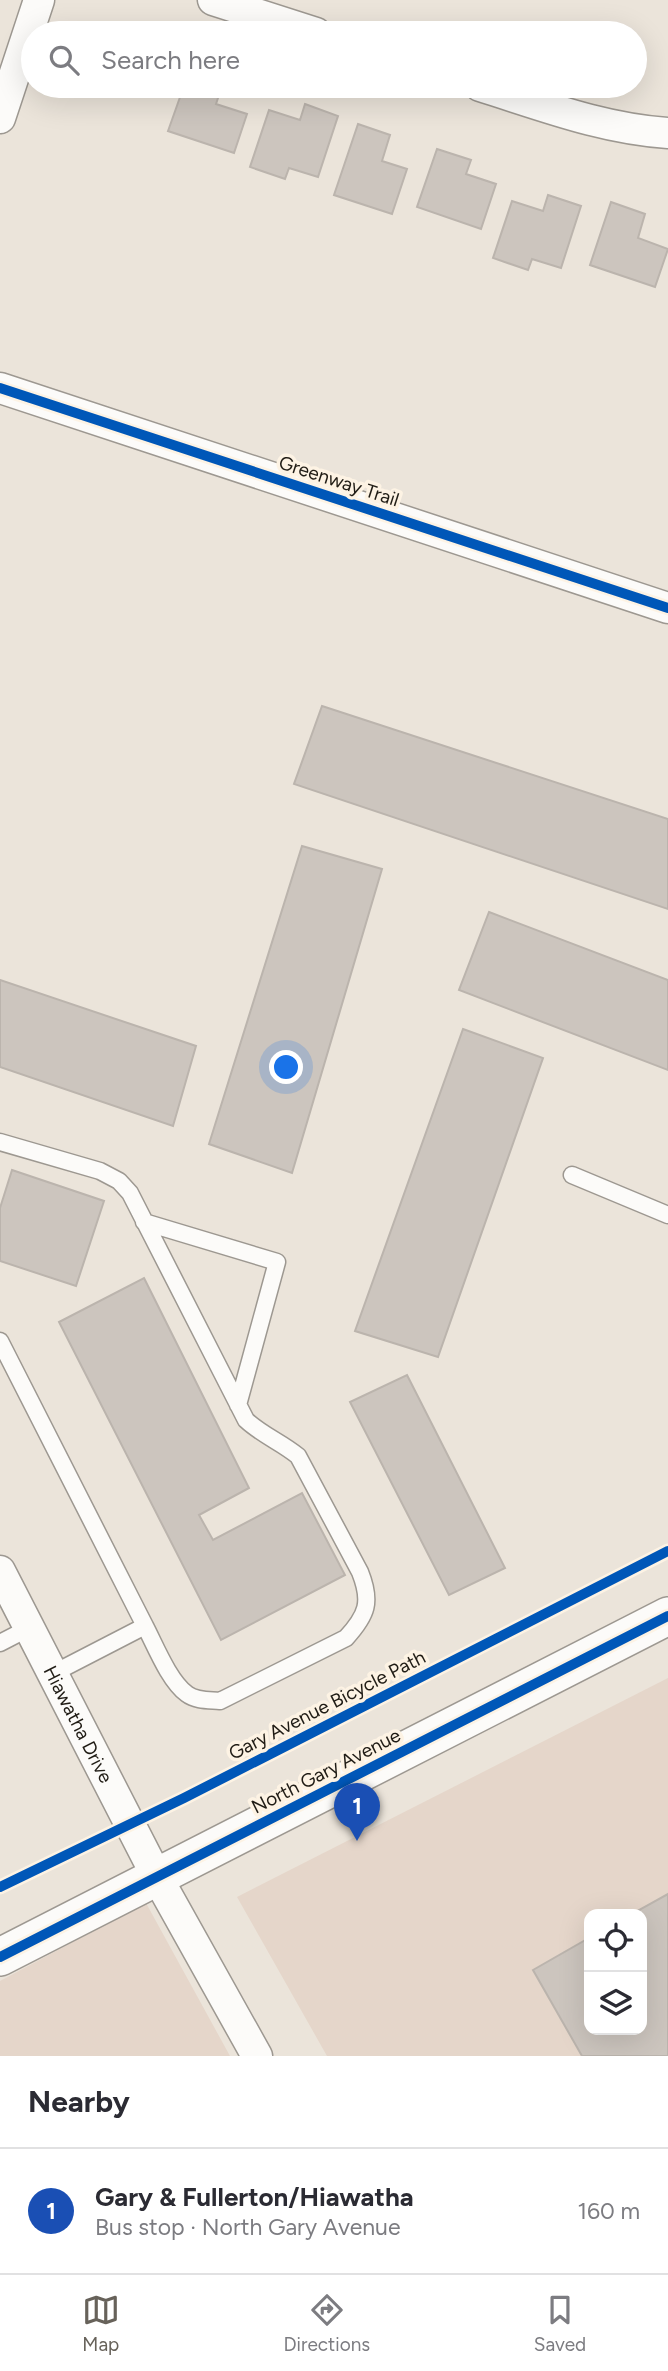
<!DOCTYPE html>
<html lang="en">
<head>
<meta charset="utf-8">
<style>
  :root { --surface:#fff; --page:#f2f2f3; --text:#2b2b33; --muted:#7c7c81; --line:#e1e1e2; --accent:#67625a }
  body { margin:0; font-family:Figtree,sans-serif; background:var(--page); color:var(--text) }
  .controls { position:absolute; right:21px; bottom:21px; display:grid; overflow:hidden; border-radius:14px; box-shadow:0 7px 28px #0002 }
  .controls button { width:63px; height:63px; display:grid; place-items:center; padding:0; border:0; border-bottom:2px solid var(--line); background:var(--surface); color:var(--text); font:35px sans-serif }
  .you { position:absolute; left:287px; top:1068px; width:24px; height:24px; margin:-18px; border:5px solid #fff; border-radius:50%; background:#1a73e8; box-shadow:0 0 0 10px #1a73e833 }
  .badge { display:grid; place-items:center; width:46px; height:46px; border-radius:50%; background:var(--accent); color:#fff; font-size:23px; font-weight:700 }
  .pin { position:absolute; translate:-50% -58px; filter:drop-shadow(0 2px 4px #0008) }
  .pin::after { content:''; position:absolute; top:37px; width:24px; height:21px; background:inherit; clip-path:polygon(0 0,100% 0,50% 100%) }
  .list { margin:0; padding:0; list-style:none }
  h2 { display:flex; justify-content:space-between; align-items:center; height:91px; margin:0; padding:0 28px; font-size:30px }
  h2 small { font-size:23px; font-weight:400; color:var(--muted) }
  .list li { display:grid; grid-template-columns:46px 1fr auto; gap:21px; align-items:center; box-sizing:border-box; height:126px; padding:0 28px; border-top:2px solid var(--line) }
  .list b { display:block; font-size:26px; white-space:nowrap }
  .list p { margin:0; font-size:23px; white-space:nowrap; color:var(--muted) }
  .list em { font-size:23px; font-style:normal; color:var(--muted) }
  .icon { flex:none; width:38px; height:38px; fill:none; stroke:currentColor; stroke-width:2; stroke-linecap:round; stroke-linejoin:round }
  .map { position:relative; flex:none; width:668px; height:2056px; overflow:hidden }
  .search { position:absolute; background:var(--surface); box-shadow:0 7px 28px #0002; left:21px; right:21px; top:21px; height:77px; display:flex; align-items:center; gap:18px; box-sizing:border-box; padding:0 24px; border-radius:38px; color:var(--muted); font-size:26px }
  .sheet { height:217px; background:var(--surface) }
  nav { display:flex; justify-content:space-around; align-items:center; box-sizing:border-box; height:98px; border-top:2px solid var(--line); background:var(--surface); font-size:19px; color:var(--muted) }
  nav a { display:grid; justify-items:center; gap:4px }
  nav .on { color:var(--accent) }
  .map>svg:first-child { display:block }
  .industrial { fill:#e5d6ca; fill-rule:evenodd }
  .building { fill:#ccc5be; stroke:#bbb4ad; stroke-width:2 }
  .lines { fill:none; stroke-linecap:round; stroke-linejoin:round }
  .service-casing { stroke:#9d9891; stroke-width:19 }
  .minor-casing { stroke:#9d9891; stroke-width:33 }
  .tertiary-casing { stroke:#9d9891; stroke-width:40 }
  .service { stroke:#fcfbf9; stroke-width:16 }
  .minor { stroke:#fcfbf9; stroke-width:30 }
  .tertiary { stroke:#fcfbf9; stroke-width:37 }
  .cycleway-casing { stroke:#fdf3e4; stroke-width:15 }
  .cycleway { stroke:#0057b8; stroke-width:10 }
  .labels { text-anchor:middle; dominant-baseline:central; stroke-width:7; stroke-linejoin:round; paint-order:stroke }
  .street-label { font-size:19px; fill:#201c15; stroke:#fdf3e4 }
</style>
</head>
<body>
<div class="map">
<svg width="668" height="2056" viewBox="0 0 668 2056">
  <rect width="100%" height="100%" fill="#ebe4da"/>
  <!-- industrial -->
  <path class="industrial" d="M668,1678V2056H327L237,1897ZM589,1914H642V2030H589Z
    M146,1903L230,2056H0V1981Z"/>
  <!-- building -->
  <path class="building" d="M184,86H222L216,104L247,114L234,153L168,131Z
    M305,104L338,116L318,177L289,168L285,179L250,167L269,110L300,120Z
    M358,124L390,135L382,161L407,169L392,214L334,195Z
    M437,149L471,160L466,174L496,184L481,229L417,207Z
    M548,195L581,206L561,268L532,259L528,270L493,258L512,201L543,211Z
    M611,202L645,214L638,238L668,249L655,287L590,265Z
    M322,706L668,819V909L294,784Z
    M302,846L382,869L292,1173L209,1144Z
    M489,912L668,980V1070L459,990Z
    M0,980L196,1046L173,1126L0,1067Z
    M463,1029L543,1058L438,1357L355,1331Z
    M12,1170L104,1201L76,1286L0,1261V1208Z
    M144,1278L249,1488L199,1515L213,1540L302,1493L345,1575L221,1640L59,1322Z
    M407,1375L505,1568L449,1595L350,1402Z
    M668,1894V2056H582L533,1970L589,1938V2030H642V1914H632Z"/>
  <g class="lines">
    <!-- service casing -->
    <g class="service-casing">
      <path id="service" d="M0,1142L100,1171L119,1181L130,1193L246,1420C262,1435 281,1442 298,1456L360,1572C372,1602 367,1615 346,1638L220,1701C209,1700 196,1701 187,1694C169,1681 155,1645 145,1626
        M572,1175L668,1215
        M144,1222L277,1262L238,1405
        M0,1341L145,1626L52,1674
        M0,1643L29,1628"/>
    </g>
    <!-- minor casing -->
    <g class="minor-casing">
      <g id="minor">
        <path d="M213,0L316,33"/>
        <path d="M480,86C541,105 603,129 668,133"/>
        <path d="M0,118L39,0"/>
        <path d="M0,388L668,608"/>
        <path id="s1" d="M0,1571L157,1877L257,2056"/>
      </g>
    </g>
    <!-- tertiary casing -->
    <g class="tertiary-casing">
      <path id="tertiary" d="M0,1957L668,1616"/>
    </g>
    <!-- service -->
    <use href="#service" class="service"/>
    <!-- minor -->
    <use href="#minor" class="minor"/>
    <!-- tertiary -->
    <use href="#tertiary" class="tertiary"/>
    <!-- cycleway casing -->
    <g class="cycleway-casing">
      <path id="cycleway" d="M0,388L668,608
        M0,1887L184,1798L668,1551
        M0,1957L668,1616"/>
    </g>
    <!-- cycleway -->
    <use href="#cycleway" class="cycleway"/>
  </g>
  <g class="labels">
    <!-- street labels -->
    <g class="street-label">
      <text transform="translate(339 481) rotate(18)">Greenway Trail</text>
      <text transform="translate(327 1705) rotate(-27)">Gary Avenue Bicycle Path</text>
      <text stroke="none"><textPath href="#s1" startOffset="172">Hiawatha Drive</textPath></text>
      <text transform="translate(326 1771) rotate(-27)">North Gary Avenue</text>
    </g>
  </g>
</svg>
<div class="controls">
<button><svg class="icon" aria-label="locate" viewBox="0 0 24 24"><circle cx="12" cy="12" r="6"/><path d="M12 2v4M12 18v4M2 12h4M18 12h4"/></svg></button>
<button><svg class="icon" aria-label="layers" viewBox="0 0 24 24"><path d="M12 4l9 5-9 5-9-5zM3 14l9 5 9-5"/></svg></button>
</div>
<div class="you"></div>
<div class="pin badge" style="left:357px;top:1841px;background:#1a4fb4">1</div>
<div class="search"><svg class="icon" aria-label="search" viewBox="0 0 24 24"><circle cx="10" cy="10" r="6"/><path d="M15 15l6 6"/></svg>Search here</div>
</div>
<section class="sheet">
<h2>Nearby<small></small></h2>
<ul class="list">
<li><span class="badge" style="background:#1a4fb4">1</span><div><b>Gary &amp; Fullerton/Hiawatha</b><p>Bus stop · North Gary Avenue</p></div><em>160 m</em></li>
</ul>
</section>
<nav>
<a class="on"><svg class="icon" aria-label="map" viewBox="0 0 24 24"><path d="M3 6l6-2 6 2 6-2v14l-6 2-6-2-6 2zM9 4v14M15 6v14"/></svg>Map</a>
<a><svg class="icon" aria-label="directions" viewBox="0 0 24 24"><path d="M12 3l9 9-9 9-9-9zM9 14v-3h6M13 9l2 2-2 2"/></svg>Directions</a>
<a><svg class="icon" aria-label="saved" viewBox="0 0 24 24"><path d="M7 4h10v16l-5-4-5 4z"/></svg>Saved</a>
</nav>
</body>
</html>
